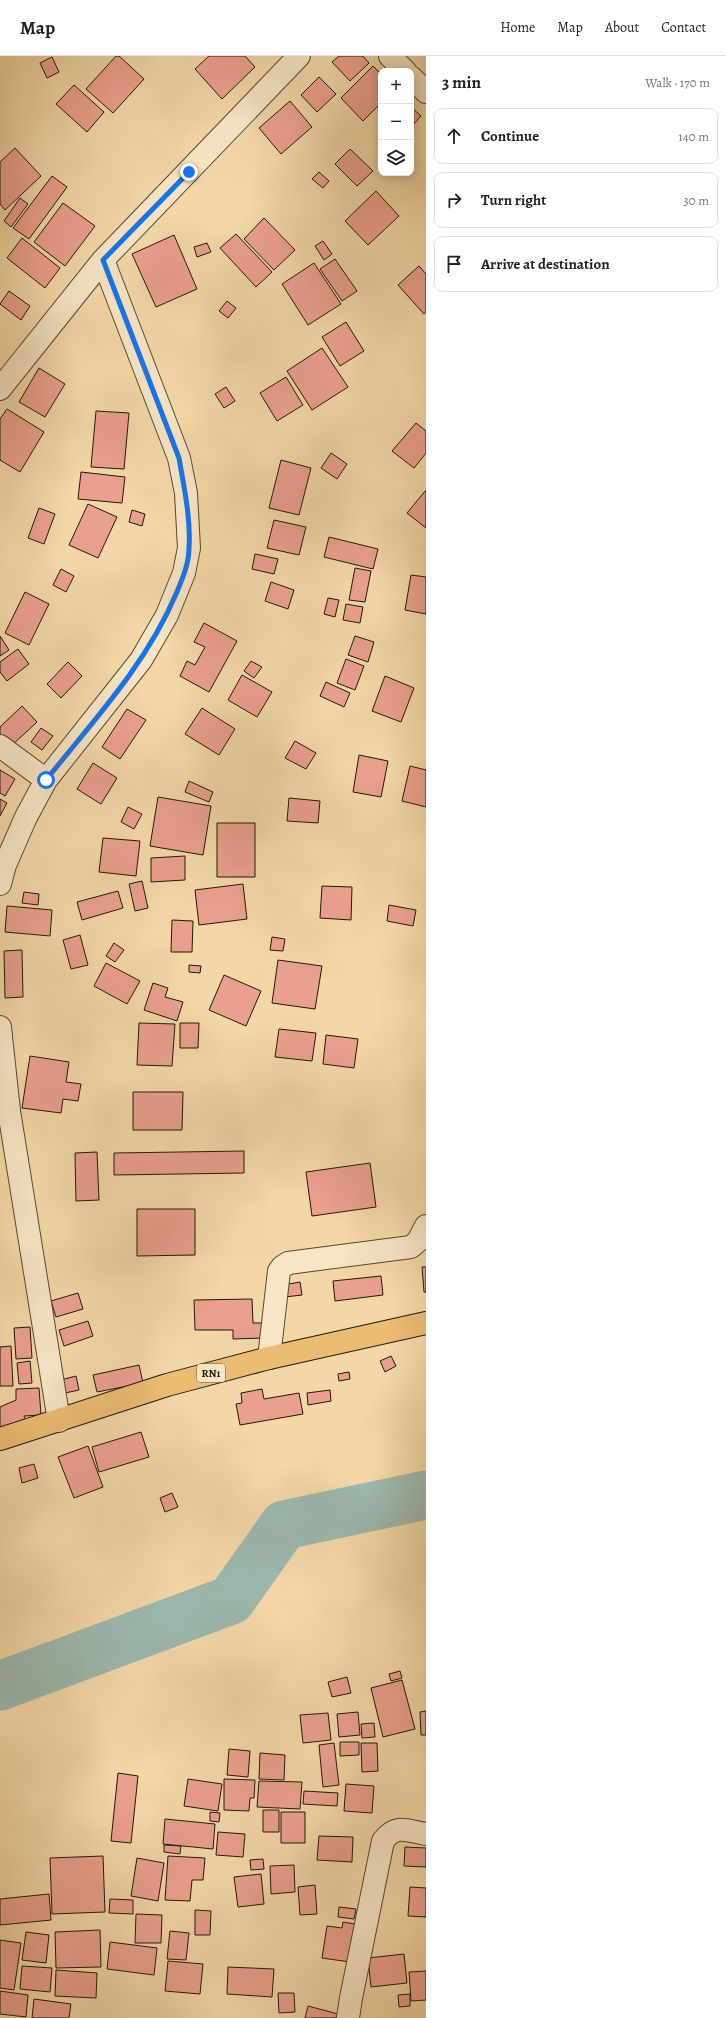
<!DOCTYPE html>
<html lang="en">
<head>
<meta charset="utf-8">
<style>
  :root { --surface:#fff; --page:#f6f6f6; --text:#222; --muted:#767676; --line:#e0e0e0 }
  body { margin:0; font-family:Alegreya,serif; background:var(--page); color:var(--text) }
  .controls { position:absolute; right:12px; top:12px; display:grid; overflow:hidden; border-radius:8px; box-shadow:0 2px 10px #0003 }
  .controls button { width:36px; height:36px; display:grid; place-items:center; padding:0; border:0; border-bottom:1px solid var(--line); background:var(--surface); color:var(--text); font:20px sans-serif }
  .stop { position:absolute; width:12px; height:12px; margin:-9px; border:3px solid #1a73e8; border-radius:50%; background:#fff }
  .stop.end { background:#1a73e8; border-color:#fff; box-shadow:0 1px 4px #0008 }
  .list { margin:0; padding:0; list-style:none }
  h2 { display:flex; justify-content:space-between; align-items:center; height:52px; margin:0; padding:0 16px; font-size:17px }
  h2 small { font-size:13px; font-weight:400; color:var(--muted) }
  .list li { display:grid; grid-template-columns:26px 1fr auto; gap:12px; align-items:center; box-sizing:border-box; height:56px; margin:0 8px 8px; padding:0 8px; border:1px solid var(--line); border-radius:8px }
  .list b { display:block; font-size:15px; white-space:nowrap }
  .list em { font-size:13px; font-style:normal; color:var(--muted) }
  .icon { flex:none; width:22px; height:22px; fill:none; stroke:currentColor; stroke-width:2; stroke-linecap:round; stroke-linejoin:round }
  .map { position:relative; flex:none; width:426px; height:1962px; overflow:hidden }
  header { display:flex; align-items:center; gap:24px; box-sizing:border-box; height:56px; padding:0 20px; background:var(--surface); border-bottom:1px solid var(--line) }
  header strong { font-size:19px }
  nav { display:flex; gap:22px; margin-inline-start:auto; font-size:14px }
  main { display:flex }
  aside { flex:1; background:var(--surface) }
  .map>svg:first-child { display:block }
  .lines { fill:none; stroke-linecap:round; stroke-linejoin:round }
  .river { stroke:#9cb8ae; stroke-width:49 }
  .building { fill:#eaa08f; stroke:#231708 }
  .street-casing { stroke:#574730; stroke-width:24 }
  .highway-casing { stroke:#231708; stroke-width:24 }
  .street { stroke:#f7e5c6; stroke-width:22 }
  .highway { stroke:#eabc74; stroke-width:22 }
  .route { stroke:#1a73e8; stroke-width:5 }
  .labels { text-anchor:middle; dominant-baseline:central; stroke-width:3.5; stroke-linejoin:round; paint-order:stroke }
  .shield { fill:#f7e5c6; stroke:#635541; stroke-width:1 }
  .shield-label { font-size:11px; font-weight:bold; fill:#231708 }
</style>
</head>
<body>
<header>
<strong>Map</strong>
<nav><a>Home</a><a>Map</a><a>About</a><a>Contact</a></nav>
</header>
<main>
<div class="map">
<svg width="426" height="1962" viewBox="0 0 426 1962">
  <rect width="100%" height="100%" fill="#f3d7a7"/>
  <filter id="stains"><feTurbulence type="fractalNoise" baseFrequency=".005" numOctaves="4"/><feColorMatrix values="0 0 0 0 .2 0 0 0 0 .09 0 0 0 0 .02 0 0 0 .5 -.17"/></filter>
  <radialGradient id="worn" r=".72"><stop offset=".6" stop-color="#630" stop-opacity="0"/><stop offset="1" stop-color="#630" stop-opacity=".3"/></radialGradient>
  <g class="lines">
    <!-- river -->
    <path class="river" d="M0,1630L231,1544L284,1469L426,1439"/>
  </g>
  <!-- building -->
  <path class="building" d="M116,0H119L144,23L113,57L86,33Z
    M209,0H245L255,11L222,43L195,13Z
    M339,0H363L369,7L350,25L332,6Z
    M52,1L59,16L47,22L40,7Z
    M373,10L381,18V47L363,65L341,42Z
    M319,21L336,38L317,56L301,39Z
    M74,29L104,56L87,76L56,48Z
    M290,45L312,71L281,98L259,72Z
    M411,51L421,60L411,71Z
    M15,92L41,120L5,154L0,148V106Z
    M350,93L373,115L357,130L335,108Z
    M319,116L329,125L323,132L312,123Z
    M52,120L67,131L29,183L13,172Z
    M376,135L399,160L368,189L345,165Z
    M20,142L28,148L11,171L4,165Z
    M63,147L95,170L65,210L34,186Z
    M264,162L295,194L274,214L244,183Z
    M236,178L272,216L256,231L220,192Z
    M174,179L197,233L156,251L132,198Z
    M22,182L60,212L45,232L7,202Z
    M323,185L332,198L324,204L315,190Z
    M207,187L211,196L197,201L194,191Z
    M335,203L357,235L342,245L320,213Z
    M314,207L341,248L308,269L282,228Z
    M419,210L426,218V256L424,258L398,229Z
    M9,235L30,250L21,264L0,248Z
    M227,245L236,252L228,262L219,255Z
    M346,266L364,295L340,310L322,281Z
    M322,292L348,331L312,354L287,315Z
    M39,312L65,328L45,361L19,346Z
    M286,321L303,349L277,365L260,337Z
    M226,331L235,345L224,352L215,338Z
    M7,353L44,376L20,416L0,404V363Z
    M96,355L129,357L124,413L91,411Z
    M416,367L426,375V397L414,412L392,395Z
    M331,397L347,408L337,423L321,412Z
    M281,404L311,412L299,459L269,452Z
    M81,416L125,421L122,447L78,443Z
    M426,434V472L407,457Z
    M88,448L117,461L98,502L69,489Z
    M39,452L55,458L44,488L28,482Z
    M132,454L145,458L142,470L129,466Z
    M274,464L306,471L299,499L267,492Z
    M329,481L378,493L373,513L324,501Z
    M255,498L278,503L274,518L252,513Z
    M355,512L371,515L365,546L349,544Z
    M61,513L74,520L66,536L53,529Z
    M411,519L426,521V558L405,554Z
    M271,526L294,534L288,553L265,545Z
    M25,536L49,548L29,589L5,577Z
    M328,542L339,544L335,561L324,558Z
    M346,548L363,551L360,567L343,564Z
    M204,567L237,585L209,636L180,620L187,605L195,609L205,591L194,586Z
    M0,580L9,594L0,600Z
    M355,580L374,586L368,606L348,599Z
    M18,593L29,608L7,625L0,616V606Z
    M346,603L364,610L355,634L337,627Z
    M251,605L262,611L254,622L244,615Z
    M68,606L82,620L61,642L47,628Z
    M242,619L272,636L257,661L228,644Z
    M385,620L414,632L401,666L372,655Z
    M326,626L350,637L344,651L320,640Z
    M22,650L37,666L10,691L0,680V671Z
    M202,652L235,673L219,699L185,678Z
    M127,653L146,664L120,703L102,691Z
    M41,672L53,680L42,694L31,686Z
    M295,685L316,697L306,713L285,702Z
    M359,699L388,705L381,741L353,736Z
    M93,707L117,722L101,748L77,733Z
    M410,710L426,714V751L402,745Z
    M0,714L15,723L5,740L0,737Z
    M189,725L213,736L209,746L185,736Z
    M158,741L211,750L203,799L150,790Z
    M289,742L320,745L318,767L287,765Z
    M0,743L7,747L0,760Z
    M128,751L142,758L134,773L121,766Z
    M217,767H255V821H217Z
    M103,782L140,785L136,820L99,816Z
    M185,800V824L151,826V802Z
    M142,825L148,852L135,855L129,828Z
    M243,828L247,863L199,869L195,834Z
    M322,830L352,831L351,864L320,862Z
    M118,835L123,852L82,864L77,846Z
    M24,836L39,838L38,849L22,847Z
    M389,849L416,854L413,870L387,865Z
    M7,850L52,854L50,880L5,876Z
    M172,864L193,865L192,896H171Z
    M80,879L88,909L71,913L63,884Z
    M272,881L285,883L283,895L270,894Z
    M114,887L124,894L115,906L106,900Z
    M22,894L23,941L5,942L4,895Z
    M278,904L322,910L315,953L272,947Z
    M106,907L140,925L127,948L94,930Z
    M189,909L201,910L200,917L189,916Z
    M224,919L261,935L246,970L209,954Z
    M153,927L168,932L165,941L183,946L177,965L144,954Z
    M139,967L175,968L172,1010L137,1009Z
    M180,967H199L198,992H180Z
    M279,973L316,977L312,1005L275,1001Z
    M326,979L358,983L354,1012L323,1008Z
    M30,1000L69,1006L66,1026L81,1028L78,1045L63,1043L61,1057L22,1052Z
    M133,1036H183L182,1074H133Z
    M244,1095V1117L114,1119V1097Z
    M97,1096L99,1144L76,1145L75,1097Z
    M370,1107L376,1151L312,1160L306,1116Z
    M137,1153H195V1199L137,1200Z
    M422,1211H426V1236H424Z
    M381,1220L383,1239L335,1245L333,1225Z
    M300,1226L302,1239L285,1241L283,1229Z
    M78,1237L83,1253L56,1261L51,1245Z
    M252,1243L253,1267H263V1282L233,1283V1274H195L194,1244Z
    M88,1265L93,1280L64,1290L59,1274Z
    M30,1271L32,1302L16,1303L14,1272Z
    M11,1290L13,1330H0V1291Z
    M391,1300L396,1310L385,1316L380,1305Z
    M30,1305L32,1327L19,1328L17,1307Z
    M139,1309L143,1327L97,1336L93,1319Z
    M349,1316L350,1323L339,1325L338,1318Z
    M76,1320L79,1334L65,1337L61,1324Z
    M39,1332L41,1359L24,1360L27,1366L0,1377V1351L16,1344V1333Z
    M262,1333L264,1343L299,1337L303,1358L240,1369L236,1348L242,1347L241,1337Z
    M330,1334L331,1345L308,1349L307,1337Z
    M141,1376L149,1401L99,1416L92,1391Z
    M88,1390L103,1431L74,1442L58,1401Z
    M34,1408L38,1422L22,1427L19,1412Z
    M172,1437L178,1451L165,1456L160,1442Z
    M400,1615L402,1622L391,1625L389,1618Z
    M347,1621L351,1637L332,1641L328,1626Z
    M402,1624L415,1673L383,1681L371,1632Z
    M426,1655V1679H421L420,1656Z
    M358,1656L360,1679L339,1681L337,1658Z
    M328,1657L331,1684L303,1687L300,1659Z
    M374,1667L375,1681L362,1682L361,1668Z
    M340,1686H359V1699L340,1700Z
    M334,1687L339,1729L323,1731L319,1689Z
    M361,1687H377L378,1715L362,1716Z
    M229,1693L250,1695L248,1721L227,1719Z
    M260,1697L285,1699L284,1724L259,1723Z
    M118,1717L138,1720L131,1787L111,1785Z
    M188,1723L222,1728L218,1755L184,1750Z
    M224,1723L255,1724L254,1742H250L249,1755L224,1754Z
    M259,1725L302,1726L300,1753L257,1751Z
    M346,1728L374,1730L372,1757L344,1755Z
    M304,1735L338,1737L337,1750L303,1748Z
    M263,1754H279V1776H263Z
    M210,1756L220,1757L219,1766L210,1765Z
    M281,1756H305V1787H281Z
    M165,1763L215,1768L213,1793L163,1788Z
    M218,1776L245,1778L243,1801L216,1799Z
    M319,1780L353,1781L352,1806L317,1804Z
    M164,1789L181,1790L180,1798L164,1796Z
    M405,1791L426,1792V1811L404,1810Z
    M103,1800L105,1856L52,1858L50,1802Z
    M168,1800L205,1802L203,1824H192L190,1845L165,1844Z
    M137,1802L164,1807L158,1845L131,1840Z
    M263,1803L264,1813L251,1814L250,1804Z
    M294,1809L295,1836L271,1838L270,1810Z
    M261,1818L264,1848L238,1851L234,1821Z
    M315,1829L317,1858L300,1859L298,1831Z
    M410,1831L426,1832V1861L408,1860Z
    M49,1838L51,1864L0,1869V1843Z
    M110,1843L133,1844V1858L109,1857Z
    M339,1851L356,1853L354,1863L338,1861Z
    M195,1854L211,1855L210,1879H195Z
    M136,1858L162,1859L161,1887H135Z
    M343,1866L355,1868L350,1906L322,1902L327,1870L342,1872Z
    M100,1874L101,1911L56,1912L55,1876Z
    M170,1875L189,1877L186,1904L167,1903Z
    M26,1876L49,1879L46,1907L22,1904Z
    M0,1884L21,1887L14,1934L0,1932Z
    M110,1886L157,1892L154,1919L107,1913Z
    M404,1898L407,1927L371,1931L368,1902Z
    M168,1905L203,1908L200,1938L165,1935Z
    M22,1910L52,1912L50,1936L20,1933Z
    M228,1911L274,1913L272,1941L227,1938Z
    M56,1914L97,1917L96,1942L55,1940Z
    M426,1915V1944L411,1945L409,1916Z
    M0,1935L28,1939L26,1961L0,1958Z
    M278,1937H294L295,1956L279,1957Z
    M410,1938V1950L399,1951L398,1939Z
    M34,1943L71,1948L69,1962H32Z
    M308,1950L338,1958L336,1962H305Z"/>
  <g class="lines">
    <!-- street casing -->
    <g class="street-casing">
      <path id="street" d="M390,0L405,15
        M411,21L426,36
        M0,333L103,204
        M0,690L46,724
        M0,828L5,809L26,761L46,724L141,604L167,559L184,517L189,492L186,437L179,402L103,204L299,0
        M0,971L9,1055L59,1365
        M269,1302L279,1215L282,1211L288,1207L411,1191L418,1185L426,1170
        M348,1962L351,1942L383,1785C397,1767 406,1775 426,1778"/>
    </g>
    <!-- highway casing -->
    <g class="highway-casing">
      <path id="highway" d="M0,1383L167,1329L269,1302L426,1267"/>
    </g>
    <!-- street -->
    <use href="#street" class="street"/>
    <!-- highway -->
    <use href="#highway" class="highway"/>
  </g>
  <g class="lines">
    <!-- route -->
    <path class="route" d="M46,724C93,665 146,609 176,538C182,524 189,508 189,492C191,463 184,431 179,402L103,204L189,116"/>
  </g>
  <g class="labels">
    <!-- shield labels -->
    <rect class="shield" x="197" y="1308" width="28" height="18" rx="3"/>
    <g class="shield-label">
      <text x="211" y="1317">RN1</text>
    </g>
  </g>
  <rect width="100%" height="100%" filter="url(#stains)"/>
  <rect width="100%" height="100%" fill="url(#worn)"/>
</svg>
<div class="controls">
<button>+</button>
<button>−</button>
<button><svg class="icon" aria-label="layers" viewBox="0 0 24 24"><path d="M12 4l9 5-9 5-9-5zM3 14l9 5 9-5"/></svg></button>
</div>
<div class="stop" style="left:46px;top:724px"></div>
<div class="stop end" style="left:189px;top:116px"></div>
</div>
<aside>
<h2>3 min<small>Walk · 170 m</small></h2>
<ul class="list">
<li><svg class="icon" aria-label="ahead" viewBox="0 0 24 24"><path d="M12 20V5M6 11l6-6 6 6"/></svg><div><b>Continue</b></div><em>140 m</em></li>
<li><svg class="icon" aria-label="right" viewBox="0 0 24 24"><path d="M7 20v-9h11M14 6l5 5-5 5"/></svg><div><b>Turn right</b></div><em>30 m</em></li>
<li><svg class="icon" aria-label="arrive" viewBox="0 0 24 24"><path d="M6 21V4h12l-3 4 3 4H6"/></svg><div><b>Arrive at destination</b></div></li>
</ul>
</aside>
</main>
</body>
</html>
